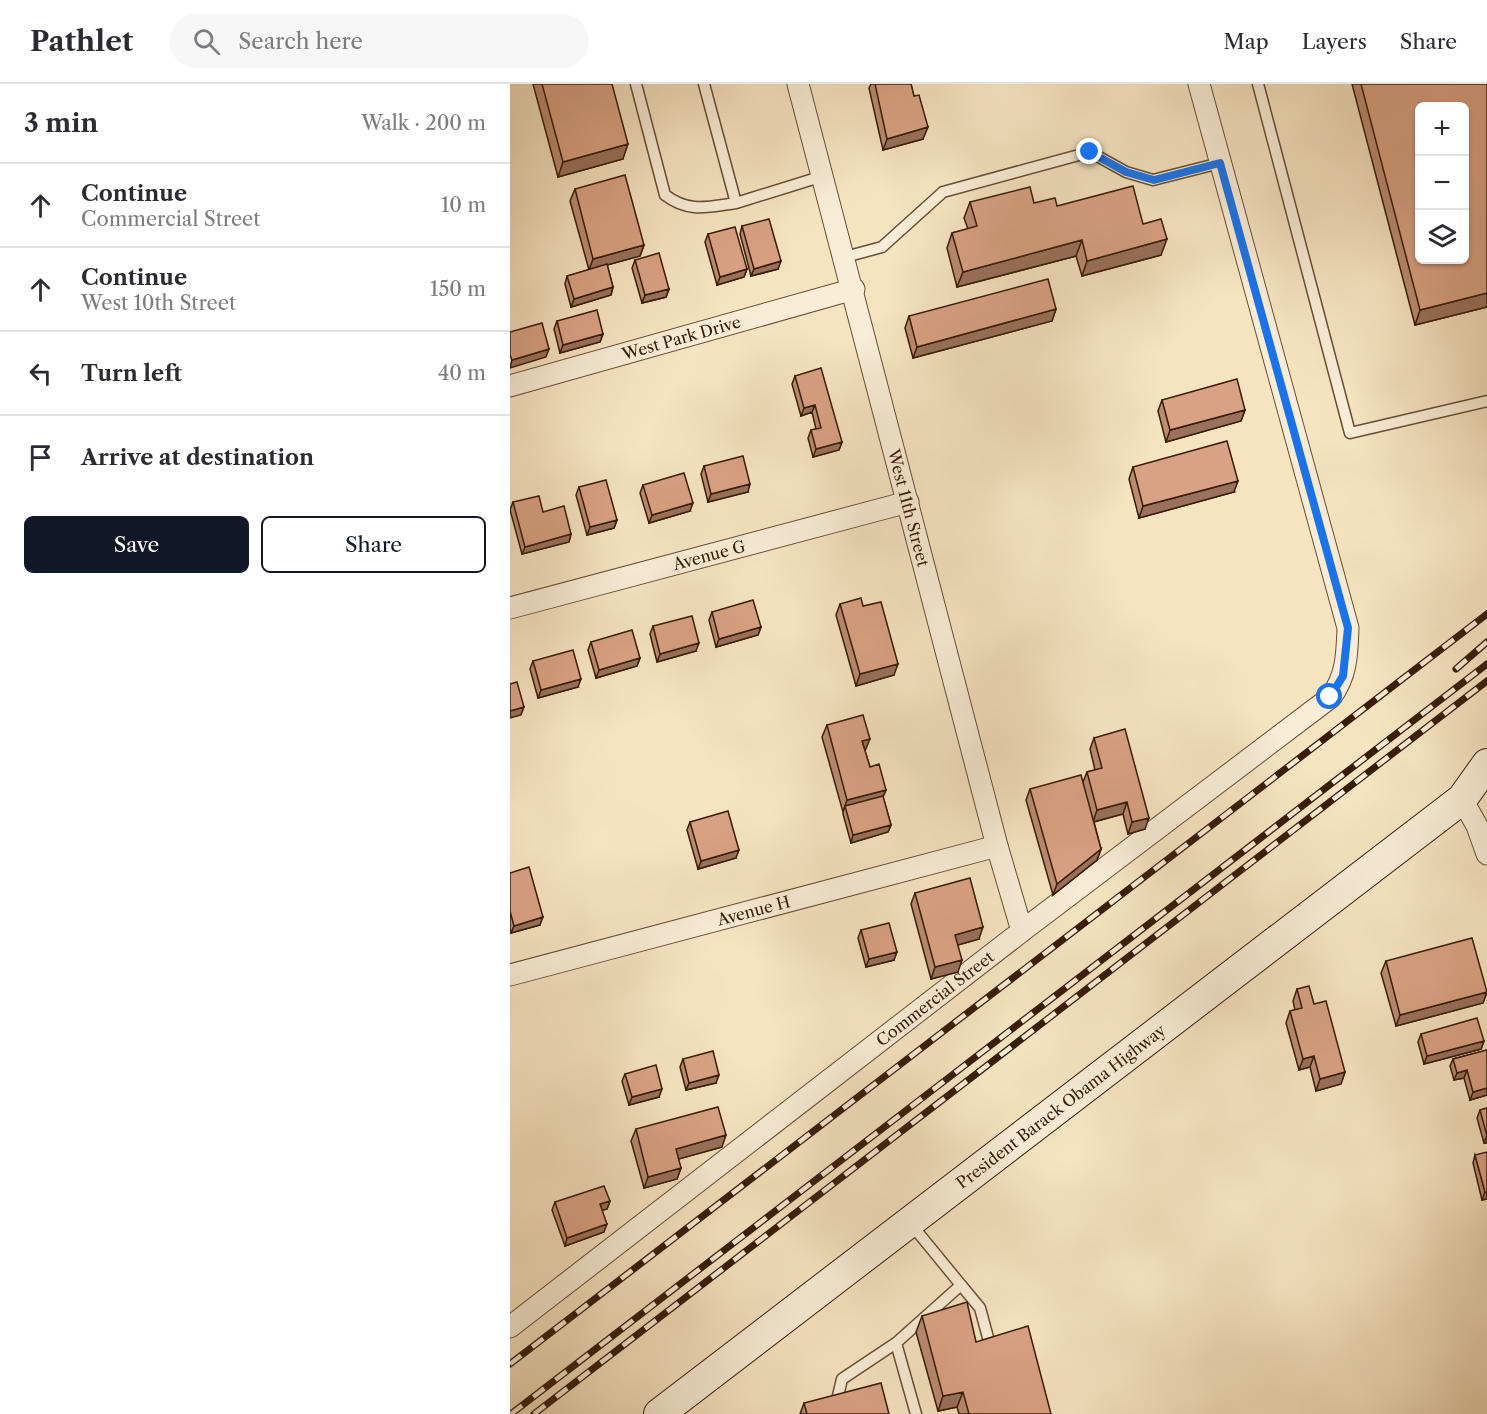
<!DOCTYPE html>
<html lang="en">
<head>
<meta charset="utf-8">
<style>
  :root { --surface:#fff; --page:#f7f7f7; --text:#2b2b33; --muted:#7c7c81; --line:#e1e1e2; --accent:#111827 }
  body { margin:0; font-family:"Libre Caslon Text",serif; background:var(--page); color:var(--text) }
  .controls { position:absolute; right:18px; top:18px; display:grid; overflow:hidden; border-radius:9px; box-shadow:0 2px 4px #0004 }
  .controls button { width:54px; height:54px; display:grid; place-items:center; padding:0; border:0; border-bottom:2px solid var(--line); background:var(--surface); color:var(--text); font:30px sans-serif }
  .stop { position:absolute; width:18px; height:18px; margin:-14px; border:4px solid #1a73e8; border-radius:50%; background:#fff }
  .stop.end { background:#1a73e8; border-color:#fff; box-shadow:0 2px 6px #0008 }
  .list { margin:0; padding:0; list-style:none }
  h2 { display:flex; justify-content:space-between; align-items:center; height:78px; margin:0; padding:0 24px; font-size:26px }
  h2 small { font-size:20px; font-weight:400; color:var(--muted) }
  .list li { display:grid; grid-template-columns:39px 1fr auto; gap:18px; align-items:center; box-sizing:border-box; height:84px; padding:0 24px; border-top:2px solid var(--line) }
  .list b { display:block; font-size:22px; white-space:nowrap }
  .list p { margin:0; font-size:20px; white-space:nowrap; color:var(--muted) }
  .list em { font-size:20px; font-style:normal; color:var(--muted) }
  .actions { display:flex; gap:12px; padding:18px 24px }
  .actions a { flex:1; padding:14px 0; border:2px solid var(--accent); border-radius:9px; text-align:center; font-size:21px; color:var(--accent) }
  .actions .main { background:var(--accent); color:#fff }
  .icon { flex:none; width:33px; height:33px; fill:none; stroke:currentColor; stroke-width:2; stroke-linecap:round; stroke-linejoin:round }
  .map { position:relative; flex:none; width:977px; height:1330px; overflow:hidden }
  header { display:flex; align-items:center; gap:36px; box-sizing:border-box; height:84px; padding:0 30px; background:var(--surface); border-bottom:2px solid var(--line) }
  header strong { font-size:28px }
  nav { display:flex; gap:33px; margin-inline-start:auto; font-size:21px }
  .search { width:420px; height:54px; background:var(--page); display:flex; align-items:center; gap:15px; box-sizing:border-box; padding:0 21px; border-radius:33px; color:var(--muted); font-size:22px }
  main { display:flex }
  aside { flex:1; background:var(--surface) }
  .map>svg:first-child { display:block }
  .lines { fill:none; stroke-linecap:round; stroke-linejoin:round }
  .service-casing { stroke:#674e36; stroke-width:13 }
  .minor-casing { stroke:#674e36; stroke-width:23 }
  .secondary-casing { stroke:#371c08; stroke-width:32 }
  .service { stroke:#f9edd7; stroke-width:10 }
  .minor { stroke:#f9edd7; stroke-width:21 }
  .secondary { stroke:#f9edd7; stroke-width:30 }
  .rail-casing { stroke:#371c08; stroke-width:7 }
  .rail { stroke:#f9edd7; stroke-width:4.5; stroke-dasharray:14; stroke-linecap:butt }
  .wall { fill:#bb8b72; stroke:#371c08; stroke-width:1.5 }
  .shaded-wall { fill:#99715c; stroke:#371c08; stroke-width:1.5 }
  .building { fill:#daa284; stroke:#371c08; stroke-width:1.5; fill-rule:evenodd }
  .route { stroke:#1a73e8; stroke-width:8 }
  .labels { text-anchor:middle; dominant-baseline:central; stroke-width:6; stroke-linejoin:round; paint-order:stroke }
  .street-label { font-size:16px; fill:#371c08; stroke:#f9edd7 }
</style>
</head>
<body>
<header>
<strong>Pathlet</strong>
<div class="search"><svg class="icon" aria-label="search" viewBox="0 0 24 24"><circle cx="10" cy="10" r="6"/><path d="M15 15l6 6"/></svg>Search here</div>
<nav><a>Map</a><a>Layers</a><a>Share</a></nav>
</header>
<main>
<aside>
<h2>3 min<small>Walk · 200 m</small></h2>
<ul class="list">
<li><svg class="icon" aria-label="ahead" viewBox="0 0 24 24"><path d="M12 20V5M6 11l6-6 6 6"/></svg><div><b>Continue</b><p>Commercial Street</p></div><em>10 m</em></li>
<li><svg class="icon" aria-label="ahead" viewBox="0 0 24 24"><path d="M12 20V5M6 11l6-6 6 6"/></svg><div><b>Continue</b><p>West 10th Street</p></div><em>150 m</em></li>
<li><svg class="icon" aria-label="left" viewBox="0 0 24 24"><path d="M17 20v-9H6M10 6l-5 5 5 5"/></svg><div><b>Turn left</b></div><em>40 m</em></li>
<li><svg class="icon" aria-label="arrive" viewBox="0 0 24 24"><path d="M6 21V4h12l-3 4 3 4H6"/></svg><div><b>Arrive at destination</b></div></li>
</ul>
<div class="actions"><a class="main">Save</a><a>Share</a></div>
</aside>
<div class="map">
<svg width="977" height="1330" viewBox="0 0 977 1330">
  <rect width="100%" height="100%" fill="#f6e4c1"/>
  <filter id="stains"><feTurbulence type="fractalNoise" baseFrequency=".00333" numOctaves="4"/><feColorMatrix values="0 0 0 0 .2 0 0 0 0 .09 0 0 0 0 .02 0 0 0 .5 -.17"/></filter>
  <radialGradient id="worn" r=".72"><stop offset=".6" stop-color="#630" stop-opacity="0"/><stop offset="1" stop-color="#630" stop-opacity=".3"/></radialGradient>
  <g class="lines">
    <!-- service casing -->
    <g class="service-casing">
      <path id="service" d="M126,0L155,111C179,129 197,123 226,119L194,0
        M748,0L840,349L977,317
        M226,119L313,92
        M335,173L372,163L433,108L580,68L616,88L643,96L710,79
        M401,1140L451,1201L386,1259L406,1330
        M451,1201L470,1224L480,1261
        M327,1316L332,1295L386,1259"/>
    </g>
    <!-- minor casing -->
    <g class="minor-casing">
      <g id="minor">
        <path id="s1" d="M288,0L487,762L512,847"/>
        <path id="s2" d="M0,302L344,205"/>
        <path id="s3" d="M0,524L398,418"/>
        <path d="M952,715L967,742L977,770"/>
        <path id="s4" d="M0,891L487,762"/>
        <path id="s5" d="M0,1243L512,847L821,613C837,591 837,570 838,544L689,0"/>
      </g>
    </g>
    <!-- secondary casing -->
    <g class="secondary-casing">
      <g id="secondary">
        <path id="s6" d="M149,1330L952,715L977,680"/>
      </g>
    </g>
    <!-- service -->
    <use href="#service" class="service"/>
    <!-- minor -->
    <use href="#minor" class="minor"/>
    <!-- secondary -->
    <use href="#secondary" class="secondary"/>
    <!-- rail casing -->
    <g class="rail-casing">
      <path id="rail" d="M946,585L977,558
        M0,1280L977,530
        M1,1330L977,580
        M24,1330L977,597"/>
    </g>
    <!-- rail -->
    <use href="#rail" class="rail"/>
  </g>
  <!-- wall -->
  <path class="wall" d="M23,0H102L113,75L48,93Z
    M361,0H401L413,55L373,66L359,4Z
    M842,0H977V223L905,241Z
    M65,105L134,161L130,172L97,181L103,203L101,211L61,223L55,200L57,192L79,186L60,117Z
    M460,118L524,119L547,122L633,140L651,171L572,192L566,172L447,203L437,164L442,149L458,145L454,134Z
    M232,142L268,185L241,192L230,150Z
    M198,150L237,185L234,193L207,201L195,158Z
    M125,176L159,205L156,213L132,219L122,184Z
    M546,225L542,237L403,274L395,244L399,232Z
    M47,237L93,250L90,258L50,269L44,245Z
    M285,292L332,358L329,366L303,373L298,354L301,346L306,345L302,328L291,332L282,300Z
    M652,316L735,326L731,337L656,358L648,327Z
    M194,382L238,408L198,418L191,390Z
    M623,383L724,408L629,434L619,395Z
    M133,401L180,427L139,439L130,409Z
    M69,403L107,436L104,444L77,451L66,411Z
    M3,418L33,428L61,450L59,458L12,470L0,426Z
    M330,520L353,522L384,591L346,602L326,531Z
    M202,528L251,543L248,551L206,563L199,536Z
    M143,542L186,567L147,578L140,550Z
    M81,558L130,574L127,582L86,594L78,566Z
    M23,577L68,603L28,614L20,585Z
    M317,641L355,667L360,683L376,706L373,713L381,741L378,748L341,759L333,730V728L312,653Z
    M584,654L635,745L618,750L613,730L584,738L591,765L587,776L543,811L516,716L520,705L573,698L577,688L585,686L580,665Z
    M180,738L226,774L188,785L177,746Z
    M0,789L30,841L1,849L0,845Z
    M405,809L469,855L448,861V888L421,895L401,820Z
    M351,846L384,876L356,883L348,854Z
    M876,877L977,908L973,919L886,942L871,889Z
    M787,905L804,920L835,988L831,1000L806,1007L800,983L789,986L776,939L780,927L785,926L783,917Z
    M911,950L974,957L971,965L914,980L908,958Z
    M977,966V1011L960,1016L954,994L944,996L940,982L943,975Z
    M173,975L206,999L176,1006L170,983Z
    M115,990L149,1013L119,1021L112,997Z
    M977,1024V1059H974L967,1034L970,1026Z
    M126,1045L212,1063L168,1075L171,1084L167,1095L134,1104L121,1057Z
    M965,1071L977,1115L972,1116L963,1079Z
    M100,1117L97,1125L92,1126L94,1148L55,1162L42,1126L45,1118Z
    M412,1232L466,1258L541,1330H449L447,1323L428,1327L406,1248Z
    M294,1319L379,1330H290Z"/>
  <!-- shaded-wall -->
  <path class="shaded-wall" d="M418,43L413,55L373,66L377,55Z
    M118,60L113,75L48,93L53,78Z
    M657,155L651,171L572,192L577,177Z
    M572,156L566,172L447,203L453,188Z
    M134,161L130,172L79,186L83,175Z
    M271,177L268,185L241,192L244,185Z
    M237,185L234,193L207,201L210,193Z
    M103,203L101,211L61,223L64,215Z
    M159,205L156,213L132,219L135,211Z
    M977,209V223L905,241L910,226Z
    M546,225L542,237L403,274L407,263Z
    M93,250L90,258L50,269L53,261Z
    M39,265L36,273L0,284L2,276Z
    M305,321L302,328L291,332L294,324Z
    M735,326L731,337L656,358L660,346Z
    M332,358L329,366L303,373L306,365Z
    M728,397L724,408L629,434L633,422Z
    M240,400L238,408L198,418L201,410Z
    M183,419L180,427L139,439L142,431Z
    M107,436L104,444L77,451L80,443Z
    M61,450L59,458L12,470L15,463Z
    M251,543L248,551L206,563L209,555Z
    M189,559L186,567L147,578L150,570Z
    M130,574L127,582L86,594L89,586Z
    M388,580L384,591L346,602L350,590Z
    M71,595L68,603L28,614L31,606Z
    M14,623L11,631L0,634V627Z
    M360,655L355,667L352,657Z
    M376,706L371,717L335,722L333,728L337,716Z
    M617,718L613,730L583,738L587,726Z
    M639,734L635,745L618,750L622,738Z
    M381,741L378,748L341,759L343,751Z
    M591,765L587,776L543,811L547,800Z
    M229,766L226,774L188,785L191,777Z
    M33,833L30,841L1,849L4,842Z
    M473,843L469,855L441,863L445,851Z
    M387,868L384,876L356,883L359,875Z
    M452,876L448,888L421,895L425,883Z
    M977,908L973,919L886,942L890,931Z
    M974,957L971,965L914,980L917,972Z
    M804,972L800,983L789,986L793,975Z
    M957,986L954,994L944,996L947,989Z
    M835,988L831,1000L806,1007L810,995Z
    M209,991L206,999L176,1006L179,999Z
    M977,1004V1011L960,1016L963,1008Z
    M152,1005L149,1013L119,1021L122,1013Z
    M216,1051L212,1063L162,1077L166,1065Z
    M977,1051V1059H974Z
    M171,1084L167,1095L134,1104L138,1093Z
    M975,1108H977V1115L972,1116Z
    M100,1117L97,1125L87,1128L90,1120Z
    M97,1140L94,1148L55,1162L57,1154Z
    M453,1308L447,1323L428,1327L433,1312Z"/>
  <!-- building -->
  <path class="building" d="M32,0H102L118,60L53,78Z
    M365,0H401L404,12L409,11L418,43L377,55Z
    M851,0H977V209L910,226ZM909,22H954V176H909Z
    M115,91L134,161L83,175L65,105Z
    M623,102L633,140L651,135L657,155L577,177L572,156L453,188L442,149L467,142L460,118L520,103L524,119L545,114L547,122Z
    M259,135L271,177L244,185L232,142Z
    M225,143L237,185L210,193L198,150Z
    M149,169L159,205L135,211L125,176Z
    M97,180L103,203L64,215L57,192Z
    M538,195L546,225L407,263L399,232Z
    M87,226L93,250L53,261L47,237Z
    M32,239L39,265L2,276L0,271V248Z
    M311,284L332,358L306,365L301,346L311,344L305,321L294,324L285,292Z
    M727,295L735,326L660,346L652,316Z
    M717,357L728,397L633,422L623,383Z
    M233,372L240,400L201,410L194,382Z
    M174,389L183,419L142,431L133,401Z
    M96,396L107,436L80,443L69,403Z
    M29,412L33,428L54,422L61,450L15,463L3,418Z
    M351,514L353,522L371,518L388,580L350,590L330,520Z
    M243,516L251,543L209,555L202,528Z
    M182,532L189,559L150,570L143,542Z
    M122,546L130,574L89,586L81,558Z
    M63,566L71,595L31,606L23,577Z
    M7,598L14,623L0,627V600Z
    M353,631L360,655L352,657L360,683L369,680L376,706L337,716L317,641Z
    M615,645L639,734L622,738L617,718L587,726L577,688L592,684L584,654Z
    M571,691L591,765L547,800L520,705Z
    M373,712L381,741L343,751L335,722Z
    M218,727L229,766L191,777L180,738Z
    M19,783L33,833L4,842L0,827V789Z
    M460,794L473,843L445,851L452,876L425,883L405,809Z
    M379,839L387,868L359,875L351,846Z
    M962,854L977,908L890,931L876,877Z
    M799,902L804,920L816,917L835,988L810,995L804,972L793,975L780,927L792,924L787,905Z
    M967,934L974,957L917,972L911,950Z
    M977,966V1004L963,1008L957,986L947,989L943,975Z
    M203,967L209,991L179,999L173,975Z
    M146,981L152,1005L122,1013L115,990Z
    M208,1023L216,1051L166,1065L171,1084L138,1093L126,1045Z
    M977,1024V1052L970,1026Z
    M977,1068V1108H975L965,1071Z
    M94,1102L100,1117L90,1120L97,1140L57,1154L45,1118Z
    M457,1218L466,1258L518,1242L541,1330H459L453,1308L433,1312L412,1232Z
    M371,1299L379,1330H297L294,1319Z"/>
  <g class="lines">
    <!-- route -->
    <path class="route" d="M580,68L616,88L644,96L710,79L838,544L833,592L820,613"/>
  </g>
  <g class="labels">
    <!-- street labels -->
    <g class="street-label">
      <text stroke="none"><textPath href="#s2" startOffset="178">West Park Drive</textPath></text>
      <text stroke="none"><textPath href="#s1" startOffset="438">West 11th Street</textPath></text>
      <text stroke="none"><textPath href="#s3" startOffset="206">Avenue G</textPath></text>
      <text stroke="none"><textPath href="#s4" startOffset="252">Avenue H</textPath></text>
      <text stroke="none"><textPath href="#s5" startOffset="537">Commercial Street</textPath></text>
      <text stroke="none"><textPath href="#s6" startOffset="506">President Barack Obama Highway</textPath></text>
    </g>
  </g>
  <rect width="100%" height="100%" filter="url(#stains)"/>
  <rect width="100%" height="100%" fill="url(#worn)"/>
</svg>
<div class="controls">
<button>+</button>
<button>−</button>
<button><svg class="icon" aria-label="layers" viewBox="0 0 24 24"><path d="M12 4l9 5-9 5-9-5zM3 14l9 5 9-5"/></svg></button>
</div>
<div class="stop" style="left:820px;top:613px"></div>
<div class="stop end" style="left:580px;top:68px"></div>
</div>
</main>
</body>
</html>
